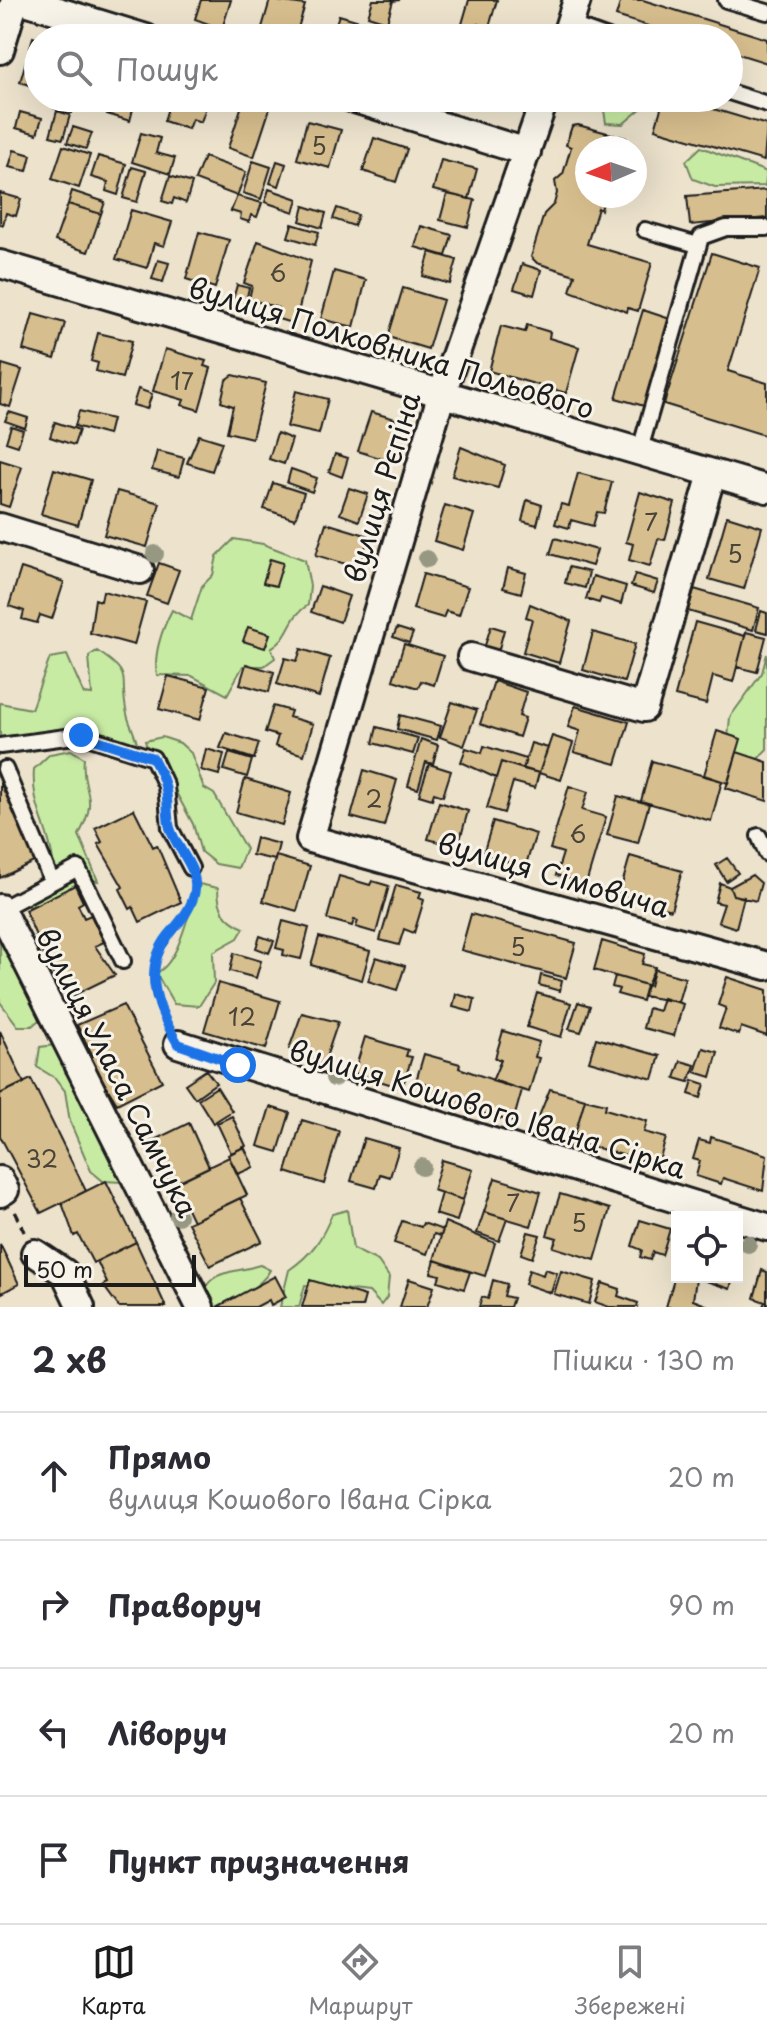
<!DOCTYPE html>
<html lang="uk">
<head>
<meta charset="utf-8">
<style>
  :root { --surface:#fff; --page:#f2f2f3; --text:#2b2b33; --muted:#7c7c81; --line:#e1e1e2; --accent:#1c1c1c }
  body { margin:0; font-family:"Playpen Sans",sans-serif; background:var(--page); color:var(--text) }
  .controls { position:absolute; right:24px; bottom:24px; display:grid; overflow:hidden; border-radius:0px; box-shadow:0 8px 32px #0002 }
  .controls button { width:72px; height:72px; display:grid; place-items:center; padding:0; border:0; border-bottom:2px solid var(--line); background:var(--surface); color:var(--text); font:40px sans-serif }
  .compass { position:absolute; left:575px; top:136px; width:72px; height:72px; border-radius:50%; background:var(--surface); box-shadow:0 8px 32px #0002; rotate:268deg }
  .scale { position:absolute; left:24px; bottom:20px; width:172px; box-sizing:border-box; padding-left:8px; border:4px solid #1c1c1c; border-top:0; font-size:22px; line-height:28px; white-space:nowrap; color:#1c1c1c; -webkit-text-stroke:6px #f7f3e8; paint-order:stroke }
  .stop { position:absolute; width:24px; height:24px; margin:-18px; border:6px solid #1a73e8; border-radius:50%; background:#fff }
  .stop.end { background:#1a73e8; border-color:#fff; box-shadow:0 2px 8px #0008 }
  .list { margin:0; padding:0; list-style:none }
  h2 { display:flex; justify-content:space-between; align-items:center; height:104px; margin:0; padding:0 32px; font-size:34px }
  h2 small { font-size:26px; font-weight:400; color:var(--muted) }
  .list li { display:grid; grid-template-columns:52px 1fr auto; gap:24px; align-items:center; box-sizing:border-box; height:128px; padding:0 32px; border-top:2px solid var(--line) }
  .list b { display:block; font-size:30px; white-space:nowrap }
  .list p { margin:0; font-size:26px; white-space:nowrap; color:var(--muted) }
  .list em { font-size:26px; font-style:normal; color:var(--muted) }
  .icon { flex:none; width:44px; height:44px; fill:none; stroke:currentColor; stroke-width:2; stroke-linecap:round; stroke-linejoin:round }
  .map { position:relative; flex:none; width:767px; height:1307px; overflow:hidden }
  .search { position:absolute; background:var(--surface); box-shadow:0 8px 32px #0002; left:24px; right:24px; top:24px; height:88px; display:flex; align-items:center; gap:20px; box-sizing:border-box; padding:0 28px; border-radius:44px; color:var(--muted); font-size:30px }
  .sheet { height:616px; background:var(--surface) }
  nav { display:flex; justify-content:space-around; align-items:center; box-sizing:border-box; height:112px; border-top:2px solid var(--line); background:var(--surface); font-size:22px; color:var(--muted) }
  nav a { display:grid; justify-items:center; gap:4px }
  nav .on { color:var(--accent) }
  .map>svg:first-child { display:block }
  .green { fill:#c8eba4; stroke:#728460; stroke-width:2 }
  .building { fill:#d7be8e; stroke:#1c1c1c; stroke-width:2 }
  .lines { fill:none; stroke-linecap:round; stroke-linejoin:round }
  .lane-casing { stroke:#1c1c1c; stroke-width:20 }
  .street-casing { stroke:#1c1c1c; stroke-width:32 }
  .path { stroke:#1c1c1c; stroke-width:4; stroke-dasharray:8 6; stroke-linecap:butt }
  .lane { stroke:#f7f3e8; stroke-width:14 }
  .street { stroke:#f7f3e8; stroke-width:26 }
  .tree { fill:#979882 }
  .route { stroke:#1a73e8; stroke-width:10 }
  .labels { text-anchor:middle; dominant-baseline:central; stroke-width:6; stroke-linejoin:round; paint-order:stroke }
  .number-label { font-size:24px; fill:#4b4438 }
  .street-label { font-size:28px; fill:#1c1c1c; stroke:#f7f3e8 }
</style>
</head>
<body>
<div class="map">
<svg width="767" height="1307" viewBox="0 0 767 1307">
  <rect width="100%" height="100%" fill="#ede3cd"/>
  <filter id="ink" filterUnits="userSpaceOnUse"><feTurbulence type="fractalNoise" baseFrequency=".0125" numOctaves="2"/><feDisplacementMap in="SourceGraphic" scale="16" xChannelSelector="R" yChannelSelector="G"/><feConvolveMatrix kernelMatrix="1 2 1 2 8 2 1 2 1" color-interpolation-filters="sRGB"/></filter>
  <g filter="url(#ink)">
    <!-- green -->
    <path class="green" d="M602,98H646L643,107L623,124L606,123Z
      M701,147L767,172L765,186L715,187L693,179L686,161Z
      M234,539L263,544L305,560L310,586L308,605C287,618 291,637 271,648L275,658L264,666H243L227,695L192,676L157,675C153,655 162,629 172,610L191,620L202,586L213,575L217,556Z
      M97,651C136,676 118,677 127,714C129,724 135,733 137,744L115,753C91,722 58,725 30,752L0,740V703L31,709L50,658L67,655L84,694L92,695L89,656Z
      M767,654V749L758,759L735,757L727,749L730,717L762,673Z
      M162,737L180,743L191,753L204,788L214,794L246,849L238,868L216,864L201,852L193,824L165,772L151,758L145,741Z
      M71,750L84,758C80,794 101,792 79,835L98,881L85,879L47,908L18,905L53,861C49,826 31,807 34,769L50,754Z
      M199,884L218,888C218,909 225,920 244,928L238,938L213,952L214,983L199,1006L174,1004L156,973C181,962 188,908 199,884Z
      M0,931L19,965L22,983L34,1001L39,1020L32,1026H18L0,1002Z
      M55,1045L59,1047L65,1072L77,1085L124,1163L122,1182L103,1181L91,1171L70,1122L65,1091L55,1078L37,1067L40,1047Z
      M347,1210L353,1249L378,1261L389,1277L387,1297L381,1305L369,1292L305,1285L299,1307H280L289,1270C312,1254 322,1239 332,1214Z
      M260,1265L270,1270C263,1285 242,1293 230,1307H199C206,1268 227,1275 260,1265Z"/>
    <!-- building -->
    <path class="building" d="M201,0H231L222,29L195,19Z
      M270,0L305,5L295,38H259Z
      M373,0H400L393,1L387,22L368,16Z
      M469,0H497L489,27L478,24L475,35L460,31Z
      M621,0H643L767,39V63L729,51V38H686L616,16Z
      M339,15L373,25L369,38H331Z
      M33,37L38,39V88L20,82Z
      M57,98H77L72,113L54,108Z
      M98,98L135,101L130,121L107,114L109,107L97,104Z
      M171,98H209L201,122L192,119L188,129L164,121Z
      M460,98H495L492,108Z
      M664,98H677L767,125L764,161L655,129Z
      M244,99L270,108L254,157L228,148Z
      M57,111L70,115L63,139L50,136Z
      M20,112L42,118L37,134L16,128Z
      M307,121L341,130L330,168L297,159Z
      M578,125L626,138L623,148H587V196H605L601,210L598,208L587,244L652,263L638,311L628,308L627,312L570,291L575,275L537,263L531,257L544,214L554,204L557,193L555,181L563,174L571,147L566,145L572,126Z
      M73,127L92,133L86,149L67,143Z
      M141,133L160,138L156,153L175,158L170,174L132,162Z
      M374,138L407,149L396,182L363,171Z
      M63,146L90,155L79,188L52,179Z
      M14,150L31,155L27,171L9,167Z
      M98,156L126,164L118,195L106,191L108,182L91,177Z
      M204,157L246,172L237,196L195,180Z
      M441,160L477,169L469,199L433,190Z
      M253,161L271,167L261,199L243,193Z
      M277,161L286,164L279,186L270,183Z
      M132,167L146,171L137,202L123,198Z
      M170,176L192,183L186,203L174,198L172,204L162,201Z
      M269,189L298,199L294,212L265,202Z
      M767,190V218L690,225L687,196Z
      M72,191L105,202L101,214L68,204Z
      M0,193L21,199L16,216L6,213L3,225L0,224Z
      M447,194L475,200L468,227L440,220Z
      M237,196L262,203L257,217L251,215L249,222L240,219L241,214L231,211Z
      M68,204L101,214L88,252L55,241Z
      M304,206L326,213L322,228L300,221Z
      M337,208L358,215L354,226L333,219Z
      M131,210L172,222L164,246L154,243L147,268L116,259Z
      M292,224L319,232L315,245L288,237Z
      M421,226L452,235L446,256L415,247Z
      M199,232L229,240L215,288L186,279Z
      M258,241L311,261L295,324L275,318L278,308L249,299L252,286L244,283Z
      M430,252L457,260L450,284L423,276Z
      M712,253L760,268L728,371L767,383V436L664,404Z
      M158,260L169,263L163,282L152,279Z
      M522,264L541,270L534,295L514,289Z
      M334,271L366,280L354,327L321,319Z
      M237,285L249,288L244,309L231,306Z
      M403,288L443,300L428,349L388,337Z
      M643,310L670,319L644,406L616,398Z
      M33,314L65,323L55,359L23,350Z
      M527,325L550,332L549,338L579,347L566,393L489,371L501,326L525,332Z
      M98,333L132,341L122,378L96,371L98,363L91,361Z
      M165,349L206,361L204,366L211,368L199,410L182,405L184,400L153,391Z
      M2,364L22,370L10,407L0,404Z
      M233,375L266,383L252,438L227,432L233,406L221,402L226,380Z
      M138,389L152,394L147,409L133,405Z
      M296,391L328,399L319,434L287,427Z
      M79,411L112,419L108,435L75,426Z
      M9,412L28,418L25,428L5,421Z
      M371,412L402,421L389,461L358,451Z
      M55,422L79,430L74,445L50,437Z
      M11,426L23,430L18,446L6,442Z
      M277,433L292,439L284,464L269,459Z
      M199,435L222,442L212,471L187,463Z
      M461,447L505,465L498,488L452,476Z
      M157,451L184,458L179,477L152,470Z
      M335,454L348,458L342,477L329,472Z
      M0,460L22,467L9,507L0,504Z
      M54,469L91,480L78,525L41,514Z
      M291,469L317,478L312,492L287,483Z
      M578,473L612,482L604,513L597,512L593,526L571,520L569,528L555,524L561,504L569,506Z
      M273,483L304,493L295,519L264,509Z
      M349,488L368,494L359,521L340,514Z
      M117,491L160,503L147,547L104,535Z
      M640,492L675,503L665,540L658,539L650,566L629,560L633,544L626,542Z
      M527,500L542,505L537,525L522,521Z
      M445,505L474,514L463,550L434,541Z
      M727,516L762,527L744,589L709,579Z
      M326,523L369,536L359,568L316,555Z
      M555,538L597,550L592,566L550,554Z
      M270,559L283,563L276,586L263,583Z
      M159,563L179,570L167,603L147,596Z
      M569,567L589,572L585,588L565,583Z
      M21,568L64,582L52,619L40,615L37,623L22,619L24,611L9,606Z
      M508,568L526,573L521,593L503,588Z
      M423,574L468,587L459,615L446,611L443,618L413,609Z
      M635,574L658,581L654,593L631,586Z
      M593,576L626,586L621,604L601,598L599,603L586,599Z
      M320,586L349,596L340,622L311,612Z
      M694,589L759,608L753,630L688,611Z
      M103,591L146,602L134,645L90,633L95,599L101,601Z
      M530,604L571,621L559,663L523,652L532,619L526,617Z
      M761,611L767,613V633L756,630Z
      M695,622L745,636L733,682L713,676L706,704L675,696Z
      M491,626L504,630L497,656L483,652Z
      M248,627L270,634L265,648L243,641Z
      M397,628L413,633L409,643L393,637Z
      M593,632L635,644L624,682L583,670Z
      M746,632L766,637L757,672L737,667Z
      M404,644L443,656L434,685L421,681L418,688L393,680Z
      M301,649L330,658L319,697L277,684L285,658L297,661Z
      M246,664L274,672L269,692L240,684Z
      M168,676L209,687L200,720L159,709Z
      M494,681L526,692L519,716L525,718L519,737L480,724Z
      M452,702L477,710L464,746L440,737Z
      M273,706L291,711L289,717L313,724L304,755L275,746L278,736L265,732Z
      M575,706L629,722L616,764L574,752L580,731L568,727Z
      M400,715L441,726L437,740L397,729Z
      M377,727L418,738L413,754L373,743Z
      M717,731L741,739L728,783L704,775Z
      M226,733L259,743L254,759L220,748Z
      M552,736L573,743L561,780L539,773Z
      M421,739L438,745L433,764L426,762L418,789L408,786Z
      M531,743L548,748L539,773L523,769Z
      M484,746L526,759L523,769L501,762L496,778L461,762L466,748L482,753Z
      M206,749L224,754L219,775L201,770Z
      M737,752L767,762V801L726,788Z
      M229,753L252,760L247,777L224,770Z
      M652,761L722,781L711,821L641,801Z
      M501,762L539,773L535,788L513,782L504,813L487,808Z
      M429,764L451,771L443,796L434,793L432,799L419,795Z
      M364,770L397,780L384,826L351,817Z
      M245,779L291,793L282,825L236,812Z
      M0,782L36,861L0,878Z
      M569,786L588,792L582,810L606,817L586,884L556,875L563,853L550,849Z
      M618,796L649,804L638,843L607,835Z
      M439,802L468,811L458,847L428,839Z
      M134,809L153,847L157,845L181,902L140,922L133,907L130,909L120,889L123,887L98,844L102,842L95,828Z
      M493,821L536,834L525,867L483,854Z
      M256,838L279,844L275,860L252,855Z
      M276,856L310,866L297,911L263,901Z
      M630,856L682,871L671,910L619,895Z
      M727,858L738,873L726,881L716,865Z
      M752,875L761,883L756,901L733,895L730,887Z
      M339,876L370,885L372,881L389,886L376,933L356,927L358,921L354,920L352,926L327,919Z
      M720,883L730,887L733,895L744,897L736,928L718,922L724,904L715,902Z
      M75,885L83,902L78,905L84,918L91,915L104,942L95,946L115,975L68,998L49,967L25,910Z
      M396,885L421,892L419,898L424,900L414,933L404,929L399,945L380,940Z
      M471,914L576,943L566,978L461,950Z
      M283,921L309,928L301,959L283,955L284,950L276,948Z
      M260,936L274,941L269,953L256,948Z
      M319,937L370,951L362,980L311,965Z
      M602,941L645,954L642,964L655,967L650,986L594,970Z
      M234,953L261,961L256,978L230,971Z
      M376,957L405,966L397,990L368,981Z
      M654,969L685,978L678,1002L643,996Z
      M541,975L562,981L560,991L539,985Z
      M615,976L646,985L642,1001L617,994L619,989L612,987Z
      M727,977L767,990V1036L741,1027L739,1035L719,1028L726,1008L718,1005Z
      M218,983L280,1001L266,1049L204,1031Z
      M537,993L571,1003L561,1037L527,1027Z
      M456,994L475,999L472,1012L453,1007Z
      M663,998L683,1004L674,1036L643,1028L648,1008L659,1011Z
      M578,1002L590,1006L581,1032L569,1029Z
      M123,1005L162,1081L117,1104L89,1058L93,1056L77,1025Z
      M302,1013L338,1022L323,1066L289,1049Z
      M0,1031L24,1083L0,1094Z
      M503,1031L539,1042L535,1057L539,1058L529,1092L492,1081L501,1060L495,1058Z
      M365,1037L408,1050L406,1056L412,1057L402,1088L354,1073Z
      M596,1038L660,1056L653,1079L589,1061Z
      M703,1048L718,1052L711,1077L695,1072Z
      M424,1054L460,1064L459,1068L522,1090L513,1122L428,1098L432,1085L416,1081Z
      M681,1061L695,1065L689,1082L675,1078Z
      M206,1070L216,1083L195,1098L185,1084Z
      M31,1079L86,1191L41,1213L0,1136V1094Z
      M693,1080L705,1084L701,1098L689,1094Z
      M217,1087L232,1111L213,1123L198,1099Z
      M550,1089L585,1099L571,1148L531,1136Z
      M585,1099L606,1104L605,1109L647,1121L644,1132L666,1138L658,1165L573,1141Z
      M270,1107L290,1113L278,1152L258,1146Z
      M232,1116L246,1146L231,1153L217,1123Z
      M302,1120L339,1131L324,1184L286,1172Z
      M189,1123L209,1167L170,1186L150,1142Z
      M711,1137L767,1155L763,1191L723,1178L721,1184L696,1176L700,1161L693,1159L699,1140L710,1143Z
      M364,1138L399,1148L390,1177L380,1174L376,1188L351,1181Z
      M244,1147L254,1167L238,1174L228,1155Z
      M229,1157L247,1195L193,1221L175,1183Z
      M442,1160L473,1169L463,1200L433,1190Z
      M495,1178L541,1192L531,1226L484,1212Z
      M106,1181L136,1242L93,1263L78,1234L74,1236L62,1203Z
      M441,1193L463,1200L457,1221L435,1214Z
      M560,1194L610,1209L595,1260L553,1247L557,1238L547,1235Z
      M240,1198L262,1241L210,1266L188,1223Z
      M484,1212L507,1219L499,1241L477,1233Z
      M640,1220L670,1229L662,1255L653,1252L650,1260L640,1257L642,1250L632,1246Z
      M402,1221L421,1227L423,1223L443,1230L441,1236L434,1234L427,1254L394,1243Z
      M445,1222L495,1243L485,1276L434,1260Z
      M528,1232L540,1235L532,1258L521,1254Z
      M136,1242L166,1307H119L103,1285L107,1283L97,1261Z
      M0,1244L19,1284L0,1294Z
      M435,1260L470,1272L464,1289L438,1281L440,1275L431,1273Z
      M545,1269L557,1273L551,1293L525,1284L529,1270L543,1275Z
      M677,1269V1277L696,1279L693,1300L711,1307H666Z
      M762,1270L767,1272V1307L763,1306L765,1302L754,1298Z
      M561,1271L595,1281L589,1304L554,1294Z
      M275,1276L286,1297L271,1305L269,1300L256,1307H217Z
      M694,1277H733L730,1289Z
      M409,1279L434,1287L427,1307H400Z
      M310,1280L365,1296L362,1307H302Z
      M493,1280L507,1284L504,1296L513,1298L510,1307H479L482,1297L488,1299Z
      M602,1283L620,1289L618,1296L638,1303L637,1307H609L595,1302Z"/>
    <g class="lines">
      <!-- lane casing -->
      <g class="lane-casing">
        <path id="lane" d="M726,0L767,12
          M569,24L608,38
          M729,92L767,104
          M645,230L698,245
          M639,453L701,237L726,228H767
          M0,746L81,735L153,758L166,786L170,828L191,868
          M5,769L52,882
          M759,836L767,854
          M1,909L78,868L123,961"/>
      </g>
      <!-- street casing -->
      <g class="street-casing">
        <path id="street" d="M22,0L146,38
          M565,38L577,0
          M0,50L15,0
          M351,98L527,152
          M545,98L441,396L310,839L767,966
          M0,264L767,489
          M0,527L140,570
          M471,657L644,708L712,474
          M0,908L200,1307
          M178,1044L734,1217
          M0,1180L5,1190L0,1193
          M737,1218L767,1227
          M35,1253L65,1273L81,1307"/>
      </g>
      <!-- path -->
      <path class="path" d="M166,1024C125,949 189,941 195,886
        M15,1212L25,1233"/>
      <!-- lane -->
      <use href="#lane" class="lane"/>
      <!-- street -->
      <use href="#street" class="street"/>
    </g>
    <!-- trees -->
    <g class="tree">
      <circle cx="155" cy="554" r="9"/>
      <circle cx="427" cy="559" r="9"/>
      <circle cx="334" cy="1078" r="9"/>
      <circle cx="422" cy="1167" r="9"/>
      <circle cx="178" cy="1216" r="9"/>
      <circle cx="748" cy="1244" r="9"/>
    </g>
  </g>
  <g class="lines" filter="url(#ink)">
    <!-- route -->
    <path class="route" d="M81,735L153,758C157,767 163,776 165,786C169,799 166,815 170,828C177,851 201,869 194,895C190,911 178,924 168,936C141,971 158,1010 178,1044L238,1065"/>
  </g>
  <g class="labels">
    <!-- number labels -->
    <g class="number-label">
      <text x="319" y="145">5</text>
      <text x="278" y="272">6</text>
      <text x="182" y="380">17</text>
      <text x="651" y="521">7</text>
      <text x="735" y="553">5</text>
      <text x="374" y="798">2</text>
      <text x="578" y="833">6</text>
      <text x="518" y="946">5</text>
      <text x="242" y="1016">12</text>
      <text x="42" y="1158">32</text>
      <text x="513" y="1202">7</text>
      <text x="579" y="1222">5</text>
    </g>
    <!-- street labels -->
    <g class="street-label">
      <text transform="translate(392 347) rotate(17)">вулиця Полковника Польового</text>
      <text transform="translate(381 487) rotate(-73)">вулиця Рєпіна</text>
      <text transform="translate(554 874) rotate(16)">вулиця Сімовича</text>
      <text transform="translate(118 1072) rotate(63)">вулиця Уласа Самчука</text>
      <text transform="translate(488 1108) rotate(17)">вулиця Кошового Івана Сірка</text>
    </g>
  </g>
</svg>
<div class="controls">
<button><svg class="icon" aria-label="locate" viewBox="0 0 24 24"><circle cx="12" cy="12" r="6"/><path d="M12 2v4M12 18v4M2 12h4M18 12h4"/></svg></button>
</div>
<svg class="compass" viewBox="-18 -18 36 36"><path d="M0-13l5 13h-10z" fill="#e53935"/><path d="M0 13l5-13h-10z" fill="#7c7c81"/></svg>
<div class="scale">50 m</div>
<div class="stop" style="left:238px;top:1065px"></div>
<div class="stop end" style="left:81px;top:735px"></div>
<div class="search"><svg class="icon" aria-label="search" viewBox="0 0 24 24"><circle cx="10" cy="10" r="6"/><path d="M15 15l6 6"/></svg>Пошук</div>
</div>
<section class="sheet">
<h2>2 хв<small>Пішки · 130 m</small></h2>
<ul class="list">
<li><svg class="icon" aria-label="ahead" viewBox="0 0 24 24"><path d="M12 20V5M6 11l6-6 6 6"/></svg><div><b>Прямо</b><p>вулиця Кошового Івана Сірка</p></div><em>20 m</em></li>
<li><svg class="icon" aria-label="right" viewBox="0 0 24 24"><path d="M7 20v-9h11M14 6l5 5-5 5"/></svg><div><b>Праворуч</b></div><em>90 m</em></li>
<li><svg class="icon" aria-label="left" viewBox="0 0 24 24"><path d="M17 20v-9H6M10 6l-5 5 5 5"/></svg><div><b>Ліворуч</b></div><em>20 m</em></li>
<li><svg class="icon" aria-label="arrive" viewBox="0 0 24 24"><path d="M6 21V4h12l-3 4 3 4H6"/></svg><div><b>Пункт призначення</b></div></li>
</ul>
</section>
<nav>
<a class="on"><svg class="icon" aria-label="map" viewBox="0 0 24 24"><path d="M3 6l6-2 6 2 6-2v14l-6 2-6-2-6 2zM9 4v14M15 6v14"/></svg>Карта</a>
<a><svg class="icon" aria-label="directions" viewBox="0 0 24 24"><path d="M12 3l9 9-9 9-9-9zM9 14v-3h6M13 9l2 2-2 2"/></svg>Маршрут</a>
<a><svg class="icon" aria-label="saved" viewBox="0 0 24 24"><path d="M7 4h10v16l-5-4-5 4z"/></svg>Збережені</a>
</nav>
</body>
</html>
